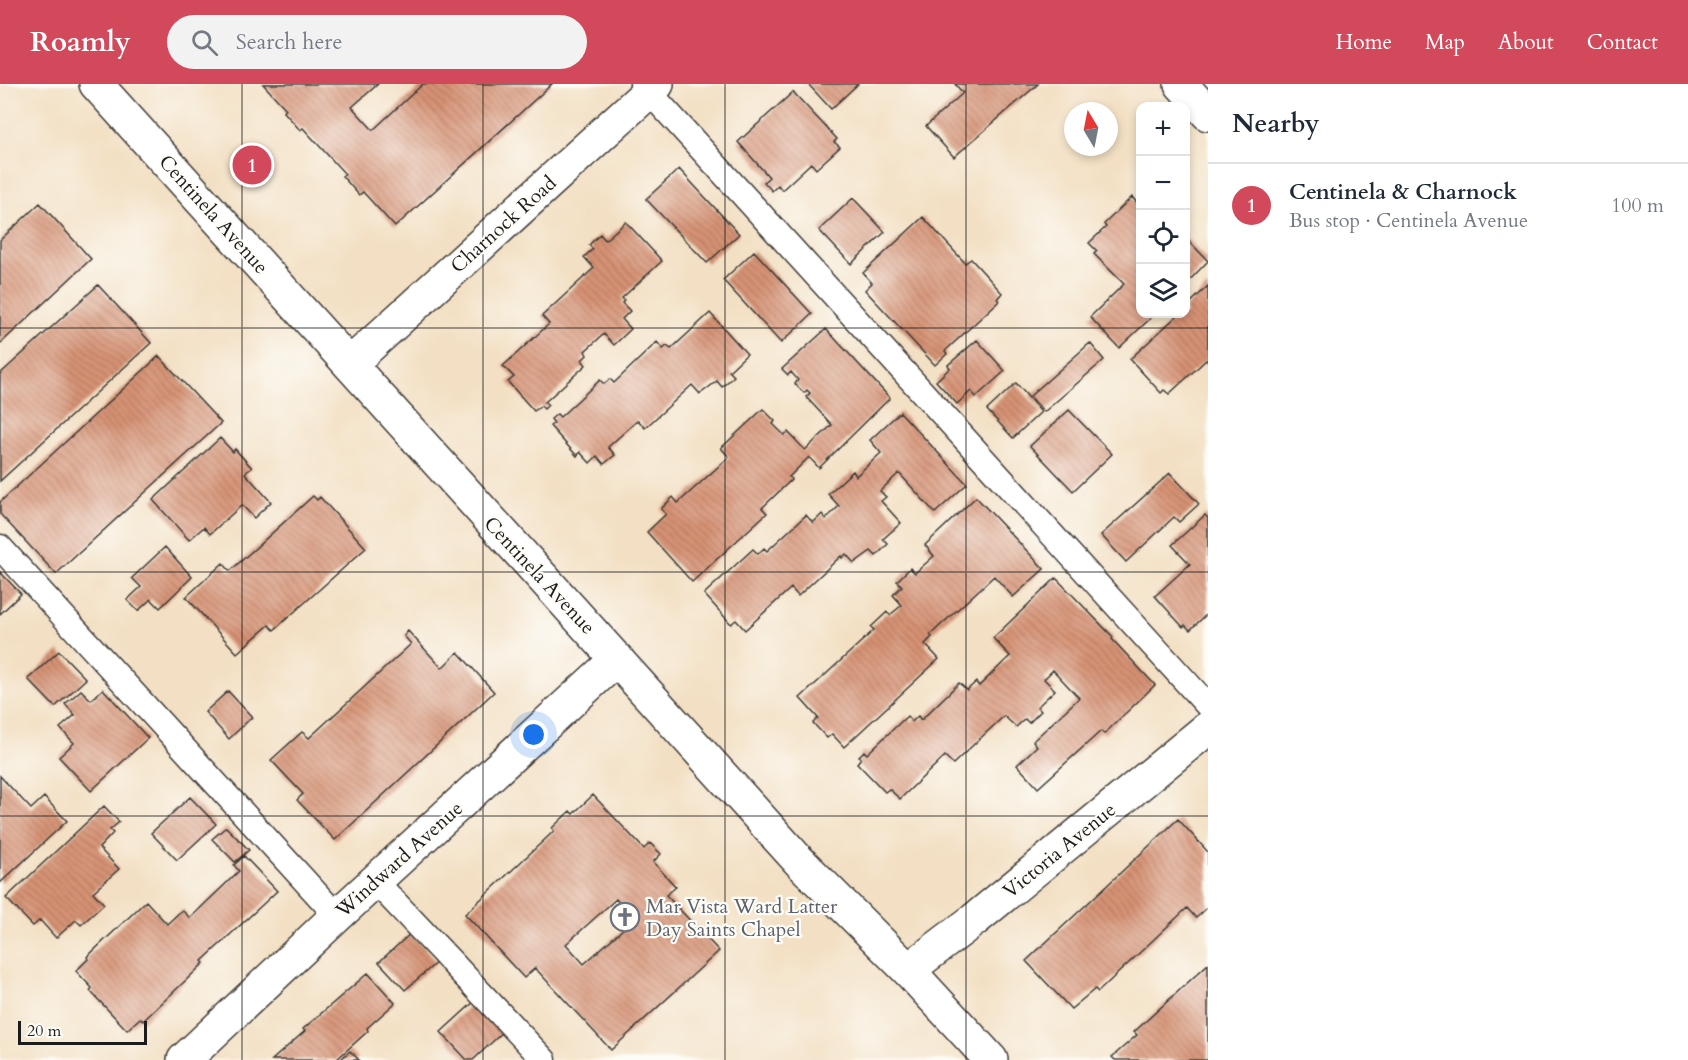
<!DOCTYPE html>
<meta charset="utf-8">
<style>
body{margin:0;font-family:Cardo,serif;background:#f2f2f3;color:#1f2937}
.controls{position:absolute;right:18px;top:18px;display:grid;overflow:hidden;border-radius:12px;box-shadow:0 3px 9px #0003}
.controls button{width:54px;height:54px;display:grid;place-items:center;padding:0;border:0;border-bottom:2px solid #e0e1e3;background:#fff;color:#1f2937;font:30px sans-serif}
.compass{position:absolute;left:1064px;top:18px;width:54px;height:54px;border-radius:50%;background:#fff;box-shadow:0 3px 9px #0003;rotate:350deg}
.scale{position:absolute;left:18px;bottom:15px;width:129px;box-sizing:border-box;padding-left:6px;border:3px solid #1c1c1c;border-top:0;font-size:16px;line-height:21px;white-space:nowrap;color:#1c1c1c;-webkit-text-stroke:4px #fdfcf7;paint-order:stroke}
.you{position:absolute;left:534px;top:651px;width:21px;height:21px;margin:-15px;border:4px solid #fff;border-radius:50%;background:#1a73e8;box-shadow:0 0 0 9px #1a73e833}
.badge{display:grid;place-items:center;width:39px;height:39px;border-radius:50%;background:#d1495b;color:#fff;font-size:20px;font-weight:700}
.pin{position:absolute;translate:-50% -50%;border:3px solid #fff;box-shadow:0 2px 6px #0006}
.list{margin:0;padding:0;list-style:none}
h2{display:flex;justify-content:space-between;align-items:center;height:78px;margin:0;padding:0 24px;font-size:26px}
h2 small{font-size:20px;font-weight:400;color:#747a83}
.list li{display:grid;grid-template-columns:39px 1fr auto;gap:18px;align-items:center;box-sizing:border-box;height:84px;padding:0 24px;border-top:2px solid #e0e1e3}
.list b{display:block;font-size:22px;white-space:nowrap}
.list p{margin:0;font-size:20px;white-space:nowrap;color:#747a83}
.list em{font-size:20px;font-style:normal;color:#747a83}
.icon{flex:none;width:33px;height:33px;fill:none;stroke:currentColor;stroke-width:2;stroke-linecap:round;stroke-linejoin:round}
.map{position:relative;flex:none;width:1208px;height:976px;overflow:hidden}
header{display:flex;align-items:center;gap:36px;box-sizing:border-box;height:84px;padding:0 30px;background:#d1495b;color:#fff}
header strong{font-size:28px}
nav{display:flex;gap:33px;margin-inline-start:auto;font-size:21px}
.search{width:420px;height:54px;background:#f2f2f3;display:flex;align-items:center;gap:15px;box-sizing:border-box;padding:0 21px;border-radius:33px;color:#747a83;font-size:22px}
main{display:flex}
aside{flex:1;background:#fff}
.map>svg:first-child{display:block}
.building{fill:url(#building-back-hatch);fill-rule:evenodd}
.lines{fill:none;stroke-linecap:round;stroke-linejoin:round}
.lane-casing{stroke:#3c3935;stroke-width:27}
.street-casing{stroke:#3c3935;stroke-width:36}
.secondary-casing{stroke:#3c3935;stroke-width:36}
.lane{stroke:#fff;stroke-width:24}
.street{stroke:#fff;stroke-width:33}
.secondary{stroke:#fff;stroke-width:33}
.grid{fill:none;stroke:#1c1c1c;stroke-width:1.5;stroke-opacity:0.55}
.labels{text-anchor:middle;stroke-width:4.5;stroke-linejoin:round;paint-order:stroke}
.street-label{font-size:20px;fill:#1c1c1c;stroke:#fdfcf7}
.worship-label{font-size:20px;fill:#5b616d;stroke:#fdfcf7;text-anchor:start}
</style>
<header>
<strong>Roamly</strong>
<div class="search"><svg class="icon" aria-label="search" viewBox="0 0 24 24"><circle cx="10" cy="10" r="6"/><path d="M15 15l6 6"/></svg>Search here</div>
<nav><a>Home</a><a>Map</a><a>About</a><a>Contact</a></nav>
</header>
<main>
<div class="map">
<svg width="1208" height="976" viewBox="0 0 1208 976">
<defs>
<pattern id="building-back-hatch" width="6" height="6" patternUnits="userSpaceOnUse" patternTransform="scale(1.5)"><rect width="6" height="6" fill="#d79375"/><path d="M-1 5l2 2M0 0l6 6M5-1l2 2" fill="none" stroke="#ae775f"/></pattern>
</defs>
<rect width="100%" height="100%" fill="#fdfcf7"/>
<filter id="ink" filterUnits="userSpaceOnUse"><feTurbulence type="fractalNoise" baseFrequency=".0167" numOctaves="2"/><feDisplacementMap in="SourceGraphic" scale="12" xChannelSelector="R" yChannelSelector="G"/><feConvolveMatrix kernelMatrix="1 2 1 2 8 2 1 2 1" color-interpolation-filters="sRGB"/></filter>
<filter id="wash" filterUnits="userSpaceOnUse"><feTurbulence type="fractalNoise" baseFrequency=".008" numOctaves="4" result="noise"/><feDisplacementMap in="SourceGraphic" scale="24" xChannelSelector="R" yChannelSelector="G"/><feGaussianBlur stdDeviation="1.35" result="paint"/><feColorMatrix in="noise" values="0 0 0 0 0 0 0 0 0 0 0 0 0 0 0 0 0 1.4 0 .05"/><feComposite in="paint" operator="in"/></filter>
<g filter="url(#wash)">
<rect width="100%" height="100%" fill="#f3e0c4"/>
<g id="blocks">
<path class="building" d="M263 0H378L352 23 373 46 423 0H552L395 143 363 108 359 111 342 92 345 90 303 44 300 46 284 28 286 25Z
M808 0H858L831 25Z
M955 0H1038L954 73 926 42 963 9Z
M793 8 837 55 834 58 840 63 816 85 811 79 782 106 778 101 772 107 764 98 769 93 738 58Z
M679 85 739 150 707 179 646 115Z
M1132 113 1140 122V230H1155L1119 264 1090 233 1124 200 1094 170 1097 167 1089 159 1106 143 1104 140Z
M853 114 885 148 851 180 819 146Z
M40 119 91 175 0 260V156Z
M923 133 965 179 971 175 1002 209 997 215 999 217 945 267 947 270 935 281 865 206 872 199 863 189Z
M626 138 662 177 622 214 624 216 622 219 630 227 622 235 631 245 614 261 604 250 585 267 587 271 582 276 586 281 545 318 548 321 544 325 541 322 534 327 508 298 514 293 503 282 549 240 542 232 594 184 584 173 593 165 589 161 600 150 605 156Z
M1186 154 1208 177 1186 200Z
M754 167 812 230 781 259 723 196Z
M98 201 151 259 0 397V290Z
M1208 202V278L1206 276 1169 310 1164 306 1161 309 1130 275 1179 230H1186V223Z
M710 229 747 270 729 287 734 292 722 303 717 297 700 310 692 301 645 344 638 336 608 363 615 371 604 380 597 372 590 379 580 368 577 372 550 342 554 339 551 335 557 330 560 333 600 296 604 300 610 295 614 299 657 258 663 265 667 262 671 265Z
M826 245 890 314 819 384 809 373 789 393 792 395 762 424 767 429 692 498 647 448 666 430 661 425 673 413 678 419 729 373 721 364 763 325 775 337 773 340 784 351 788 348 805 366 832 341 806 313 810 309 807 306 804 309 795 300 798 296 791 288 788 291 782 285Z
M977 256 1005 287 976 313 971 307 957 320 936 297 950 284 948 281Z
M1090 259 1104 276 1044 328 1030 312Z
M159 272 221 339 56 490 0 430V418Z
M1016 299 1041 328 1013 354 987 326Z
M1069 326 1112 370 1073 407 1030 362Z
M900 328 967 400 935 429 899 389 880 407 886 413 881 417 901 439 883 455 888 460 876 472 871 467 854 479 846 470 842 474 841 472 798 512 791 504 745 546 736 536 731 540 704 510 753 465 758 470 764 464 767 467 806 431 813 439 822 430 826 435 839 422 828 410 853 387 856 392 881 369 870 356Z
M220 354 233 368 235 365 252 384 245 389 271 418 254 434 242 421 210 450 204 443 189 456 153 416Z
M1170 389 1199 420 1179 438 1174 433 1126 478 1101 451Z
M313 412 317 416 320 413 366 464 274 546 269 541 237 569 186 513 223 479 230 487Z
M976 413 1044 485 1013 513 994 492 930 551 932 553 925 560 939 575 844 663 832 650 827 654 813 639 818 634 800 614 874 546 871 543 887 528 890 531 902 521 893 511 902 502 897 497 910 484 915 489 934 472 925 461Z
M1205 431 1208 434V529L1190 546 1185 541 1183 543 1155 512 1190 480 1172 461Z
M165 463 192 493 160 524 151 515 138 527 127 516 141 503 132 494Z
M0 488 21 510 0 530Z
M1056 494 1113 553 1112 555 1155 601 1104 650 1101 647 1038 704 1017 681 1037 662 1033 657 1079 614 1053 586 1044 595 1055 606 1037 623 1041 627 1029 639 1025 635 1016 643 1004 632 953 680 945 672 900 715 889 705 885 708 857 679 861 674 859 672 864 667 867 670 907 632 912 638 918 632 921 636 959 599 967 606 976 598 979 602 1010 572 993 554Z
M408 547 442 584 458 568 494 608 335 756 297 716 303 710 271 676 302 648 309 654 411 560 404 552Z
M59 567 86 595 55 623 28 595Z
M103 605 148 654 91 707 59 673 74 659 60 644 75 631 65 620 81 606 91 616Z
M228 607 252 633 229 655 205 628Z
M0 692 31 725 44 713 67 737 0 799Z
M593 711 644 765 650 759 661 770 653 778 676 803 666 811 719 867 611 966 535 884 524 894 465 830 554 747 552 744 570 727 573 730ZM616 815 634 835 584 880 566 860Z
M190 713 216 740 177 776 151 749Z
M104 722 119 738 110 746 113 749 99 764 119 785 93 808 104 820 81 841 76 836 56 854 40 836 33 842 6 814Z
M1178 735 1208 768V823L1196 834 1187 824 1098 908 1095 905 1071 925 1026 877Z
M226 743 249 766 235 778 212 755Z
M244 772 277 807 202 877 204 879 143 937 140 934 127 946 90 907 92 904 76 887 88 875 87 873 146 817 167 840 182 826 190 834 239 787 234 781Z
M411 849 437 878 405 906 379 878Z
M1208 880V976H1115L1112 973 1137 951 1134 948Z
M368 889 395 919 367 944 368 947 336 976H272L305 947 303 945Z
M476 916 504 947 473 976H467L441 948Z
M350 967 359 976H340Z"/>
</g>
</g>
<g filter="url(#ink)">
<use href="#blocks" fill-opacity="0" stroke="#3c3935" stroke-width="1.5"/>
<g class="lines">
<g class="lane-casing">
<path id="lane" d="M642 0 1208 622
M0 463 337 832
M375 797 544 976"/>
</g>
<g class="street-casing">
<path id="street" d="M1181 0 1208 30
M350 280 657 0
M908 886 974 836 1208 644
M184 976 337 832 617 575"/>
</g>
<g class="secondary-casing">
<path id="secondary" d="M96 0 799 777 908 886 991 976"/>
</g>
<use href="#lane" class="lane"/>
<use href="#street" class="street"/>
<use href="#secondary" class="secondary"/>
</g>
</g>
<path class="grid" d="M242 0V976M483 0V976M725 0V976M966 0V976M0 244H1208M0 488H1208M0 732H1208"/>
<defs>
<g id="church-ring" transform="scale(1.5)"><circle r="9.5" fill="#fdfcf7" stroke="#6b7280" stroke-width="1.5"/><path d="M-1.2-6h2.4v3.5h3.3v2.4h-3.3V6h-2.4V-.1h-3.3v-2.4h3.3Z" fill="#6b7280"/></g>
</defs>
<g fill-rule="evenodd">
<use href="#church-ring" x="625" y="833"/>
</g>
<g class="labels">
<g class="street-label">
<text transform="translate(214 130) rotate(48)" y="7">Centinela Avenue</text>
<text transform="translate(503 140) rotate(-42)" y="7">Charnock Road</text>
<text transform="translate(540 491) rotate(47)" y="7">Centinela Avenue</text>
<text transform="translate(1059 766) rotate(-39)" y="7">Victoria Avenue</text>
<text transform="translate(399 775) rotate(-42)" y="7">Windward Avenue</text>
</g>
<g class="worship-label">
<text x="646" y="829">Mar Vista Ward Latter<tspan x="646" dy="23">Day Saints Chapel</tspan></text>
</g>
</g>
</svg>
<div class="controls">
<button>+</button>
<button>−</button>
<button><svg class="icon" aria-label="locate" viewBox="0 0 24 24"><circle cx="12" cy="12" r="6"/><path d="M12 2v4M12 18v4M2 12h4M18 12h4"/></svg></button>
<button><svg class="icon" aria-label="layers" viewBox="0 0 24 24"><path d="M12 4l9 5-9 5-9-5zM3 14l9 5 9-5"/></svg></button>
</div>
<svg class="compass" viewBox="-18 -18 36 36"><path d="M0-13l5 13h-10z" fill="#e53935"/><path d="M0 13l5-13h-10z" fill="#747a83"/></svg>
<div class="scale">20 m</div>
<div class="you"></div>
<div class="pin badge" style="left:252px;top:81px">1</div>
</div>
<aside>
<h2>Nearby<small></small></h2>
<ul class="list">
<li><span class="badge">1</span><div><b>Centinela &amp; Charnock</b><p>Bus stop · Centinela Avenue</p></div><em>100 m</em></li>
</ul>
</aside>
</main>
